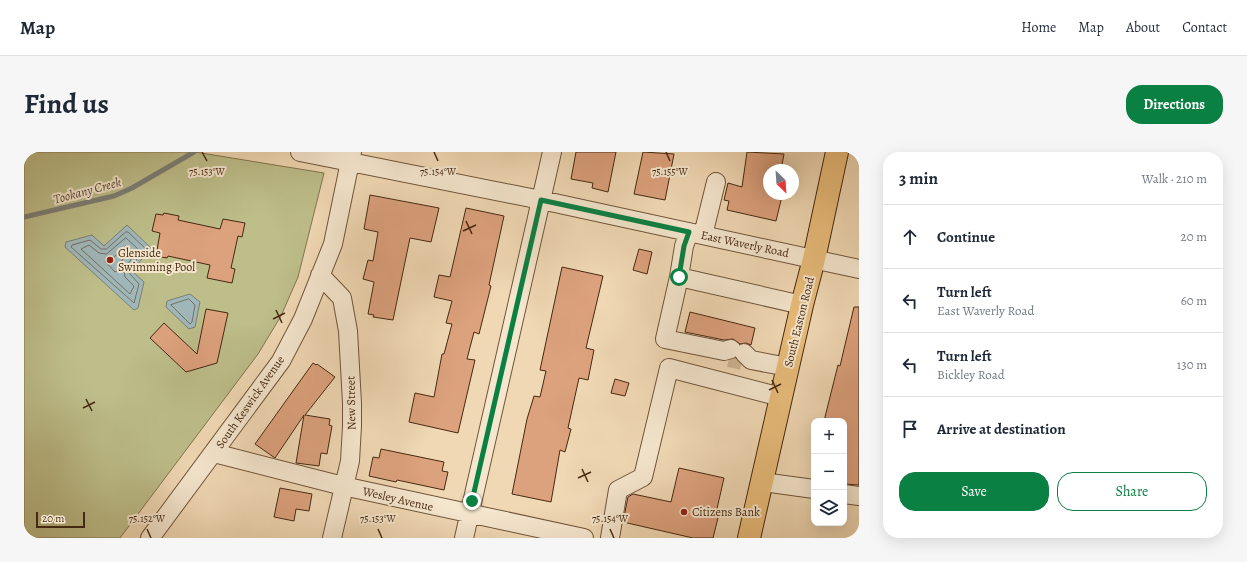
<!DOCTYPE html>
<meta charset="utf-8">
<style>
body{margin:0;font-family:Alegreya,serif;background:#f6f6f7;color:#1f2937}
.controls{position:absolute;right:12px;bottom:12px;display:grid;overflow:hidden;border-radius:8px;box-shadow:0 4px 16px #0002}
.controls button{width:36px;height:36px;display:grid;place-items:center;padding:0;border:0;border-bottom:1px solid #e0e1e3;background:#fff;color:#1f2937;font:20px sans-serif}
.compass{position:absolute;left:739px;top:12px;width:36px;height:36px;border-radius:50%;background:#fff;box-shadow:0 4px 16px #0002;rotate:155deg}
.scale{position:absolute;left:12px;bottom:10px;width:49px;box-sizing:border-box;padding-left:4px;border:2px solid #462911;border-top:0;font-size:11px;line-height:14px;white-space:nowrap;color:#462911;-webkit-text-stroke:3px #f5e6ce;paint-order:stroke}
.stop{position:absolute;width:12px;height:12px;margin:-9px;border:3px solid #0b8043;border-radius:50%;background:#fff}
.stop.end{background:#0b8043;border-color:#fff;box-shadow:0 1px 4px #0008}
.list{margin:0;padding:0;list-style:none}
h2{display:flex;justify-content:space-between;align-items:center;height:52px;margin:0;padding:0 16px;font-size:17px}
h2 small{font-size:13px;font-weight:400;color:#747a83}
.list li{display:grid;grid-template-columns:26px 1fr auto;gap:12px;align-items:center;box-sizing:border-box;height:64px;padding:0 16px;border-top:1px solid #e0e1e3}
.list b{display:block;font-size:15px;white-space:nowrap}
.list p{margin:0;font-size:13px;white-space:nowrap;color:#747a83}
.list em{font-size:13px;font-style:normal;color:#747a83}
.actions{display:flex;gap:8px;padding:12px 16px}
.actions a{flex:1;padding:9px 0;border:1px solid #0b8043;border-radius:16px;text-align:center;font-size:14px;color:#0b8043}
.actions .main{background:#0b8043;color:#fff}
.icon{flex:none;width:22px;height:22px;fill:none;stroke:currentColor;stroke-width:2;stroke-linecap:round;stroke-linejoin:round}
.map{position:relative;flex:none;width:835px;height:386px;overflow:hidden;border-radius:16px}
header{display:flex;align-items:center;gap:24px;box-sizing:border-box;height:56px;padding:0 20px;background:#fff;border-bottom:1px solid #e0e1e3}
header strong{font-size:19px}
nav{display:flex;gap:22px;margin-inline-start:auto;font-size:14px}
.intro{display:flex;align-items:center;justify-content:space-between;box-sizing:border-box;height:96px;padding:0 24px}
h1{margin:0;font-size:28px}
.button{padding:10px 18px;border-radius:16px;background:#0b8043;color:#fff;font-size:14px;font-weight:700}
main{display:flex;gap:24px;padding:0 24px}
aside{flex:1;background:#fff;border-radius:16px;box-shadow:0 4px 16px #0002}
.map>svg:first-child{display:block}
.green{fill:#bdbe8a;stroke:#82744e}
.water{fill:#a0b7b9;stroke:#7c7e76}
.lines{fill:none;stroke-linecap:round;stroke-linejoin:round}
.shore{stroke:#737065;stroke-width:1}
.stream{stroke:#7c7e76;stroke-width:5}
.building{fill:#dca17d;stroke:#462911}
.minor-tunnel{stroke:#ceb593;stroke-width:18;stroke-dasharray:18 9;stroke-linecap:butt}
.minor-casing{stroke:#70553a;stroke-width:20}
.major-casing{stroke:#462911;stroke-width:24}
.minor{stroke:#f5e6ce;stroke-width:18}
.major{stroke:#e8bc7a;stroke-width:22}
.route{stroke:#0b8043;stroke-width:5}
.ticks{fill:none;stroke:#462911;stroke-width:1.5}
.poi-dot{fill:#8f2418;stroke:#f5e6ce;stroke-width:1.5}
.labels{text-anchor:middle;stroke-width:4;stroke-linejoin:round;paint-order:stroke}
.street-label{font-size:12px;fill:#462911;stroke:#f5e6ce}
.poi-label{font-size:12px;fill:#462911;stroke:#f5e6ce;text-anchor:start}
.water-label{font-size:13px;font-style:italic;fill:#5c4c3b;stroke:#f5e6ce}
.ticks-label{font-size:10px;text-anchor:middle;fill:#462911;stroke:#f5e6ce;stroke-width:4;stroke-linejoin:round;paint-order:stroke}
</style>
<header>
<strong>Map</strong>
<nav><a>Home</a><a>Map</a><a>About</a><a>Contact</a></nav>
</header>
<div class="intro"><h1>Find us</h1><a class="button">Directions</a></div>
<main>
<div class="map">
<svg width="835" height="386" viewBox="0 0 835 386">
<rect width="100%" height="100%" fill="#f0d8b4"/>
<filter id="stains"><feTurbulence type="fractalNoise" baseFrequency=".005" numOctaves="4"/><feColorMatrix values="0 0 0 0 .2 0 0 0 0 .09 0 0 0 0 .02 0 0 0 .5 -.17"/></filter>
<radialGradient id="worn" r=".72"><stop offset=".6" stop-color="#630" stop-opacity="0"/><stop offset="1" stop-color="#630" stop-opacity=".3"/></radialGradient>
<path class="green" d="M0 0H171L300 21 274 125 257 164 234 202 96 386H0Z"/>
<path class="water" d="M103 73 127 96 108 119 120 130 114 156 110 158 41 95 42 90 68 83 80 94Z
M166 142 176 150 171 175 165 177 142 155 143 149Z"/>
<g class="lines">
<path class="shore" d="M102 80H104L121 96 105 118 106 122 115 132 110 151 47 95 48 93 66 88 77 97H82Z
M102 86 114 97 100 118 101 125 110 134 106 142 57 97 65 93 75 101 82 102Z
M102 94 106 98 96 111 93 119 91 120 81 109 89 106Z
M165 147 171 153 168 170 166 172 147 153Z"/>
<path class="stream" d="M0 65 90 44 108 36 170 0"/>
</g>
<path class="building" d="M552 0H592L584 40 568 36 569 31 547 27Z
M619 0 650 2 641 48 610 42Z
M723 0 760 2 757 18H745V42L758 44 752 69 703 58 705 49 700 48 704 31 718 35Z
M346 43 415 56 407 90 386 86 369 168 349 165 350 163 344 162 350 130 339 127 344 108 349 109 354 80 340 77Z
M442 56 480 64 465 133 467 134 455 182 450 180 443 207 451 208 434 281 385 270 391 241 410 245 418 202H420L428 172 422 171 428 149 410 145 415 123 426 125Z
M140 61 155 64 154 68 196 77 199 67 221 71 218 85 214 84 207 116 211 117 208 131 183 126 186 113 144 104 143 106 132 104 136 81 128 79 132 62 139 63Z
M615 97 628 100 623 122 609 118Z
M538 115 579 124 562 196 570 198 564 228 555 226 544 276 547 277 541 300 536 298 527 350 488 342 503 267 510 244 516 245 522 219 516 218Z
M830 155H835V333L820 332V269H800L814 213 816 214Z
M182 157 204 161 193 211 162 220 126 186 140 171 173 202Z
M666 160 731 176 727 193 722 191 716 192 709 187 700 188 661 180Z
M289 211 292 213 293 212 311 225 281 263 306 267 305 273 308 274 303 302 297 301 295 314 272 311 280 263 251 306 231 292Z
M591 227 605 231 601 244 587 241Z
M357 297 420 310 418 319 424 320 420 338 373 328 372 330 345 324 349 305 355 306Z
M655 316 700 326 692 361 695 362 689 386H669L599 370 604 345 609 342 647 350Z
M256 336 288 342 285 359 272 357 270 369 250 365Z"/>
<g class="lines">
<path class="minor-tunnel" d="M705 206 718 209"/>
<g class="minor-casing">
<path id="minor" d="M276 0 517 48 835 117
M679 83 692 30
M296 123 318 146 324 179 328 251V274L326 309 308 386
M655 125 660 94 665 80
M707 197 700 199 641 187 655 125 778 153
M720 201 727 208 764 215
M190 301 319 334 560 386
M738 330 790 337
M820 342 835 344
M126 386 257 209 279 167 309 92 328 0
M440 386 528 0
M586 386 594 338 619 325 645 216 757 245"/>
</g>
<g class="major-casing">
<path id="major" d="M725 386 778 153 790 107 813 0"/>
</g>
<use href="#minor" class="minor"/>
<use href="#major" class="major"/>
</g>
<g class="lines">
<path class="route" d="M448 349 517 48 665 80 660 94 655 125"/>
</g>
<path class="ticks" d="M178 0 183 9M410 0 414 9M642 0 646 9M442 69 448 82M439 79 452 73M252 158 258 171M249 167 261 161M748 228 754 241M745 238 757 232M62 247 68 259M59 256 71 250M558 317 564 330M554 326 567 320M123 377 127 386M354 377 358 386M586 377 590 386"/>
<g class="poi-dot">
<circle cx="86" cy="108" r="4"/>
<circle cx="660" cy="360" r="4"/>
</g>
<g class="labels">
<g class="street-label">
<text transform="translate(721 92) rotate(12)" y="4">East Waverly Road</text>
<text transform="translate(775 170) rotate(-76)" y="4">South Easton Road</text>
<text transform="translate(226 250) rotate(-55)" y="4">South Keswick Avenue</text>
<text transform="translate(327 251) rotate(-91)" y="4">New Street</text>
<text transform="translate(374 347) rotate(13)" y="4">Wesley Avenue</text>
</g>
<g class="poi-label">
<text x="94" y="105">Glenside<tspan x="94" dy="14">Swimming Pool</tspan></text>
<text x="668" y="364">Citizens Bank</text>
</g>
<g class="water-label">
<text transform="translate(63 38) rotate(-15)" y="5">Tookany Creek</text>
</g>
</g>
<g class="ticks-label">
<text x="183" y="23">75.153°W</text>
<text x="414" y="23">75.154°W</text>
<text x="646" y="23">75.155°W</text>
<text x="123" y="370">75.152°W</text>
<text x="354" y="370">75.153°W</text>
<text x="586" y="370">75.154°W</text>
</g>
<rect width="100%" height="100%" filter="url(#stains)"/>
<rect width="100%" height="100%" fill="url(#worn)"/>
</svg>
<div class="controls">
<button>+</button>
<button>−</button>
<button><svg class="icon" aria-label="layers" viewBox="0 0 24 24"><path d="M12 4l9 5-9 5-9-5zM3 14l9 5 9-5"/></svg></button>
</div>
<svg class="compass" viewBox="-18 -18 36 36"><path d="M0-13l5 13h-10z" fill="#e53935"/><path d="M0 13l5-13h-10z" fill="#747a83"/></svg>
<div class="scale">20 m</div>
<div class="stop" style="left:655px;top:125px"></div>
<div class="stop end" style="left:448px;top:349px"></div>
</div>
<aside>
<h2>3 min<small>Walk · 210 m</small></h2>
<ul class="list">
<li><svg class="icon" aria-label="ahead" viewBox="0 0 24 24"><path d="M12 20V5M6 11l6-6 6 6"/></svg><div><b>Continue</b></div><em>20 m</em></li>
<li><svg class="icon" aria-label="left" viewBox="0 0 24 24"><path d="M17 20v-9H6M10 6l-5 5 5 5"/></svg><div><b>Turn left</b><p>East Waverly Road</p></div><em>60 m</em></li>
<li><svg class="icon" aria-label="left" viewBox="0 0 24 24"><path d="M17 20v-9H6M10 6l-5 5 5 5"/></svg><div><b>Turn left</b><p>Bickley Road</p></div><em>130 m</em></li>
<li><svg class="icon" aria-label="arrive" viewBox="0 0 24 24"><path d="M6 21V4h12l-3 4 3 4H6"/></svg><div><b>Arrive at destination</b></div></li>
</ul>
<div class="actions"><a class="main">Save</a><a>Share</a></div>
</aside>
</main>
